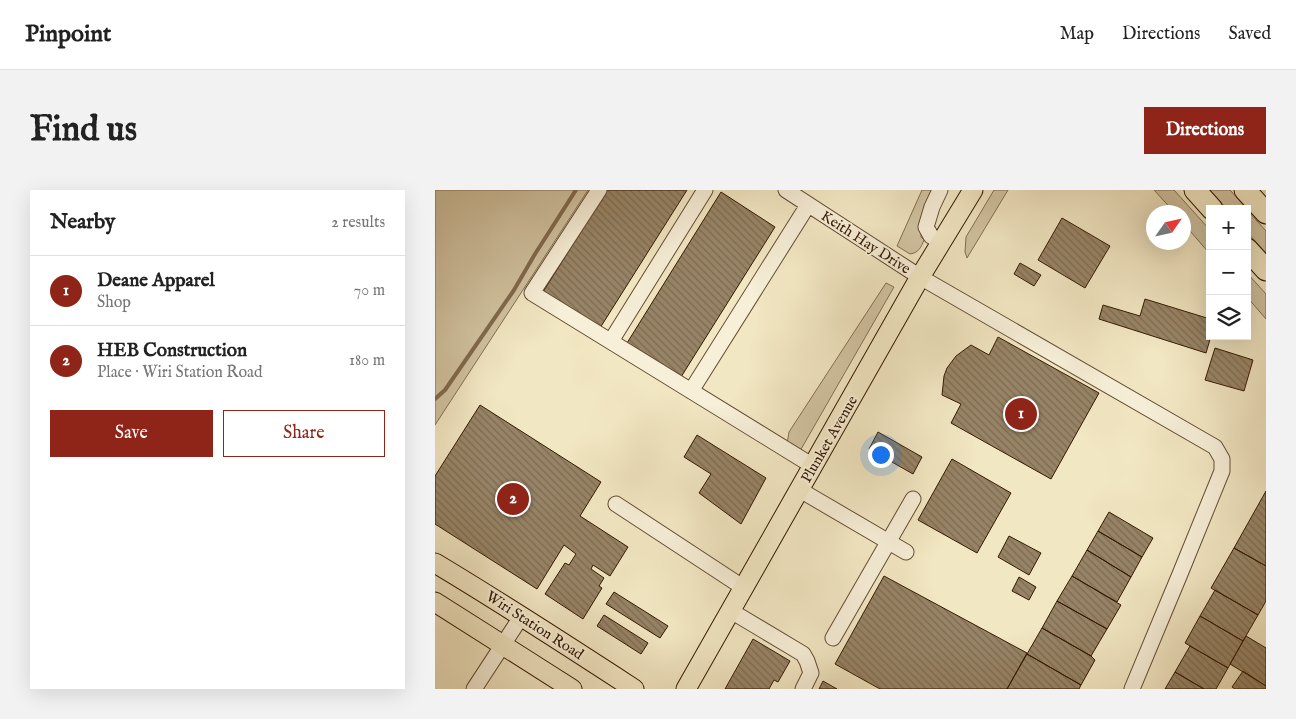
<!DOCTYPE html>
<meta charset="utf-8">
<style>
body{margin:0;font-family:"IM FELL English",serif;background:#f2f2f2;color:#222}
.controls{position:absolute;right:15px;top:15px;display:grid;overflow:hidden;border-radius:0px;box-shadow:0 5px 20px #0002}
.controls button{width:45px;height:45px;display:grid;place-items:center;padding:0;border:0;border-bottom:1px solid #e0e0e0;background:#fff;color:#222;font:25px sans-serif}
.compass{position:absolute;left:711px;top:15px;width:45px;height:45px;border-radius:50%;background:#fff;box-shadow:0 5px 20px #0002;rotate:56deg}
.you{position:absolute;left:445px;top:264px;width:18px;height:18px;margin:-12px;border:4px solid #fff;border-radius:50%;background:#1a73e8;box-shadow:0 0 0 8px #1a73e833}
.badge{display:grid;place-items:center;width:32px;height:32px;border-radius:50%;background:#8f2418;color:#fff;font-size:16px;font-weight:700}
.pin{position:absolute;translate:-50% -50%;border:2px solid #fff;box-shadow:0 1px 5px #0006}
.list{margin:0;padding:0;list-style:none}
h2{display:flex;justify-content:space-between;align-items:center;height:65px;margin:0;padding:0 20px;font-size:21px}
h2 small{font-size:16px;font-weight:400;color:#767676}
.list li{display:grid;grid-template-columns:32px 1fr auto;gap:15px;align-items:center;box-sizing:border-box;height:70px;padding:0 20px;border-top:1px solid #e0e0e0}
.list b{display:block;font-size:19px;white-space:nowrap}
.list p{margin:0;font-size:16px;white-space:nowrap;color:#767676}
.list em{font-size:16px;font-style:normal;color:#767676}
.actions{display:flex;gap:10px;padding:15px 20px}
.actions a{flex:1;padding:11px 0;border:1px solid #8f2418;border-radius:0px;text-align:center;font-size:18px;color:#8f2418}
.actions .main{background:#8f2418;color:#fff}
.icon{flex:none;width:28px;height:28px;fill:none;stroke:currentColor;stroke-width:2;stroke-linecap:round;stroke-linejoin:round}
.map{position:relative;flex:none;width:831px;height:499px;overflow:hidden;border-radius:0px}
header{display:flex;align-items:center;gap:30px;box-sizing:border-box;height:70px;padding:0 25px;background:#fff;border-bottom:1px solid #e0e0e0}
header strong{font-size:24px}
nav{display:flex;gap:28px;margin-inline-start:auto;font-size:18px}
.intro{display:flex;align-items:center;justify-content:space-between;box-sizing:border-box;height:120px;padding:0 30px}
h1{margin:0;font-size:35px}
.button{padding:12px 22px;border-radius:0px;background:#8f2418;color:#fff;font-size:18px;font-weight:700}
main{display:flex;gap:30px;padding:0 30px}
aside{flex:1;background:#fff;border-radius:0px;box-shadow:0 5px 20px #0002}
.map>svg:first-child{display:block}
.grass{fill:#d2c4a2;stroke:#846e52}
.lines{fill:none;stroke-linecap:round;stroke-linejoin:round}
.stream{stroke:#806a4e;stroke-width:4}
.building{fill:url(#building-back-hatch);stroke:#351801}
.minor-casing{stroke:#644c32;stroke-width:17}
.major-casing{stroke:#351801;stroke-width:21}
.highway-casing{stroke:#351801;stroke-width:23}
.minor{stroke:#f7efd8;stroke-width:15}
.major{stroke:#f2e7c3;stroke-width:19}
.highway{stroke:#f2e7c3;stroke-width:21}
.labels{text-anchor:middle;stroke-width:4;stroke-linejoin:round;paint-order:stroke}
.street-label{font-size:15px;fill:#351801;stroke:#f7efd8}
</style>
<header>
<strong>Pinpoint</strong>
<nav><a>Map</a><a>Directions</a><a>Saved</a></nav>
</header>
<div class="intro"><h1>Find us</h1><a class="button">Directions</a></div>
<main>
<aside>
<h2>Nearby<small>2 results</small></h2>
<ul class="list">
<li><span class="badge">1</span><div><b>Deane Apparel</b><p>Shop</p></div><em>70 m</em></li>
<li><span class="badge">2</span><div><b>HEB Construction</b><p>Place · Wiri Station Road</p></div><em>180 m</em></li>
</ul>
<div class="actions"><a class="main">Save</a><a>Share</a></div>
</aside>
<div class="map">
<svg width="831" height="499" viewBox="0 0 831 499">
<defs>
<pattern id="building-back-hatch" width="6" height="6" patternUnits="userSpaceOnUse" patternTransform="scale(1.25)"><rect width="6" height="6" fill="#978466"/><path d="M-1 5l2 2M0 0l6 6M5-1l2 2" fill="none" stroke="#7c6b52"/></pattern>
</defs>
<rect width="100%" height="100%" fill="#f2e7c3"/>
<filter id="stains"><feTurbulence type="fractalNoise" baseFrequency=".004" numOctaves="4"/><feColorMatrix values="0 0 0 0 .2 0 0 0 0 .09 0 0 0 0 .02 0 0 0 .5 -.17"/></filter>
<radialGradient id="worn" r=".72"><stop offset=".6" stop-color="#630" stop-opacity="0"/><stop offset="1" stop-color="#630" stop-opacity=".3"/></radialGradient>
<path class="grass" d="M0 0H153L0 235Z
M487 0H501L486 36V47L489 50C486 58 483 63 475 64L462 56Z
M559 0H573L532 68 530 62 531 47Z
M719 0H739L775 40V64L749 34 748 22H739Z
M775 0H795L812 19H792Z
M812 20 831 41V63L812 42Z
M812 83 831 104V129L812 107Z
M451 93 459 97 365 261 352 254 354 242Z"/>
<g class="lines">
<path class="stream" d="M0 209 10 200 79 100 100 64 141 0"/>
</g>
<path class="building" d="M172 0H252L165 138 108 102Z
M286 2 340 37 246 187 192 153Z
M627 28 675 56 650 98 603 70Z
M585 73 606 85 599 96 579 84Z
M710 109 775 129V146H776L771 163 664 129 668 115 705 126Z
M563 147 664 203 616 289 516 233 526 214 507 205 509 186 512 178 521 166 536 155 554 165Z
M780 158 818 170 809 201 770 190Z
M45 215 166 292 145 326 193 357 175 386 158 375 156 379 169 388 164 396 167 398 148 429 110 404 130 373 134 375 141 364 129 355 102 399 0 334V286Z
M443 242 487 267 478 284 434 259Z
M262 245 331 288 306 334 264 303 276 284 249 267Z
M517 269 576 303 542 363 483 330Z
M831 301V376L799 358Z
M674 322 718 348 707 367 663 341Z
M663 341 707 367 696 387 652 360Z
M574 346 606 363 594 385 563 367Z
M799 358 831 376V411L823 425 776 398Z
M652 360 696 387 682 412 637 386Z
M449 386 592 463 572 499H445L400 474Z
M637 386 686 415 672 439 622 411Z
M584 387 601 397 594 410 577 401Z
M780 400 823 425 808 451 765 426Z
M179 402 233 436 225 448 171 414Z
M622 411 672 439 656 466 607 438Z
M169 425 213 453 206 464 162 436Z
M765 426 808 451 793 478 750 453Z
M607 438 656 466 660 470 646 495 592 464Z
M811 446 831 458V496L795 474Z
M318 449 355 471 343 492 339 490 334 499H290Z
M755 456 793 478 781 499H769L740 482Z
M592 464 646 495 644 499H572Z
M808 481 831 496V499H800L797 497Z
M740 482 769 499H730Z
M388 491 402 499H384Z"/>
<g class="lines">
<g class="minor-casing">
<path id="minor" d="M164 0 97 103 378 276
M351 0 485 87 780 257 787 269V281L745 384 697 499
M505 0 497 17 491 37 496 46 506 52
M176 151 270 0
M256 201 373 15
M365 300 471 362
M181 314 309 398
M296 421 368 464 372 471 376 483 368 499
M398 448 478 309
M39 499 86 427"/>
</g>
<g class="major-casing">
<path id="major" d="M0 373C67 413 133 456 199 499
M0 412 137 499
M251 499 485 87 538 0"/>
</g>
<g class="highway-casing">
<path id="highway" d="M760 0 777 19
M810 0 831 23
M812 59 831 80"/>
</g>
<use href="#minor" class="minor"/>
<use href="#major" class="major"/>
<use href="#highway" class="highway"/>
</g>
<g class="labels">
<g class="street-label">
<text transform="translate(431 52) rotate(33)" y="5">Keith Hay Drive</text>
<text transform="translate(394 249) rotate(-60)" y="5">Plunket Avenue</text>
<text transform="translate(100 435) rotate(33)" y="5">Wiri Station Road</text>
</g>
</g>
<rect width="100%" height="100%" filter="url(#stains)"/>
<rect width="100%" height="100%" fill="url(#worn)"/>
</svg>
<div class="controls">
<button>+</button>
<button>−</button>
<button><svg class="icon" aria-label="layers" viewBox="0 0 24 24"><path d="M12 4l9 5-9 5-9-5zM3 14l9 5 9-5"/></svg></button>
</div>
<svg class="compass" viewBox="-18 -18 36 36"><path d="M0-13l5 13h-10z" fill="#e53935"/><path d="M0 13l5-13h-10z" fill="#767676"/></svg>
<div class="you"></div>
<div class="pin badge" style="left:586px;top:224px">1</div>
<div class="pin badge" style="left:78px;top:309px">2</div>
</div>
</main>
